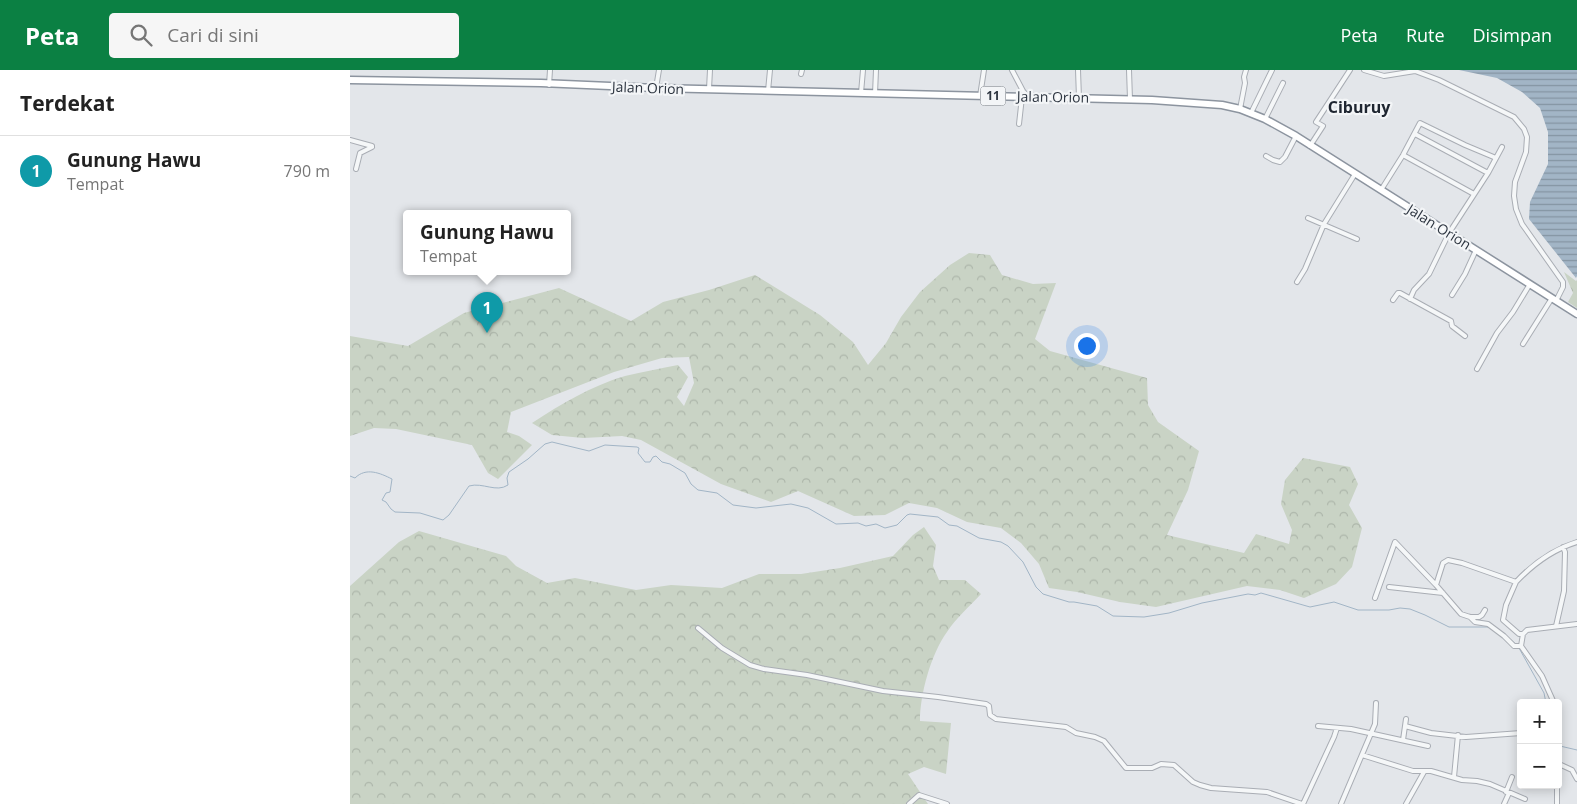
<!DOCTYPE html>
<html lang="id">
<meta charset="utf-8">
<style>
body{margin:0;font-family:"Open Sans",sans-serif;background:#f6f6f6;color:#222}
.controls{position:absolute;right:15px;bottom:15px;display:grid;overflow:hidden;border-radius:5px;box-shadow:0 2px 12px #0003}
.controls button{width:45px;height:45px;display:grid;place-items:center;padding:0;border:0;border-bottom:1px solid #e0e0e0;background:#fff;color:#222;font:25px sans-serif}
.you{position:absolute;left:736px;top:275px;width:18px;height:18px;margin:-12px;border:4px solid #fff;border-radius:50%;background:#1a73e8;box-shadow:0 0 0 8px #1a73e833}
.badge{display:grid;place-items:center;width:32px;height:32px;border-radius:50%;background:#0b8043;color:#fff;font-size:16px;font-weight:700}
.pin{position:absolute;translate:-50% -41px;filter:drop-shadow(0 1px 2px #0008)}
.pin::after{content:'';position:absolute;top:26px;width:18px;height:15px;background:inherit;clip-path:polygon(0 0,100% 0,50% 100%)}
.popup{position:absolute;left:53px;top:140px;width:168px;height:65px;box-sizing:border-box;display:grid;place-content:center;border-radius:5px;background:#fff;filter:drop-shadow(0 1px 4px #0005);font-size:16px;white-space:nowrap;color:#767676}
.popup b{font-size:19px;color:#222}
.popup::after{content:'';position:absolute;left:50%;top:100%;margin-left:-10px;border:10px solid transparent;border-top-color:#fff}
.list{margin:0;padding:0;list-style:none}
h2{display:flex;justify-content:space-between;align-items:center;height:65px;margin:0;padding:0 20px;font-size:21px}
h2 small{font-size:16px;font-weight:400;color:#767676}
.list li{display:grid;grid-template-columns:32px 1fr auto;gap:15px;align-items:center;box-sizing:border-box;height:70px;padding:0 20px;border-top:1px solid #e0e0e0}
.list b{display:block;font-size:19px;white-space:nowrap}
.list p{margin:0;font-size:16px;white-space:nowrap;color:#767676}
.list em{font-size:16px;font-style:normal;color:#767676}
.icon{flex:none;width:28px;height:28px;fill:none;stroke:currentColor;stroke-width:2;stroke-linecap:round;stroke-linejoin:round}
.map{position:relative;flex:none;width:1227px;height:734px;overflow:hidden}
header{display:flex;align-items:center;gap:30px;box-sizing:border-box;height:70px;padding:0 25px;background:#0b8043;color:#fff}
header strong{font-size:24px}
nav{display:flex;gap:28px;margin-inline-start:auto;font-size:18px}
.search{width:350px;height:45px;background:#f6f6f6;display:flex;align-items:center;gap:12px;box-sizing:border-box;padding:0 18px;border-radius:5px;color:#767676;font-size:19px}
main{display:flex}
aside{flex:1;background:#fff}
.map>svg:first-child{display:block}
.forest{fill:url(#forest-crowns)}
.water{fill:url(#water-rules)}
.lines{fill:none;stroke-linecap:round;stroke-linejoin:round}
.stream{stroke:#a2b5c6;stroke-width:1}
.minor-casing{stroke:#a9adb4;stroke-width:6}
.trunk-casing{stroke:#8c949f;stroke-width:9}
.minor{stroke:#f5f7f8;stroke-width:4}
.trunk{stroke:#fff;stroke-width:6}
.labels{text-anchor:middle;stroke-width:4.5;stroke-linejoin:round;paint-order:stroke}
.shield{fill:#f3f5f7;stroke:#686f77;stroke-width:1}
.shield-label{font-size:12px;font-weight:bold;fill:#2d3540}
.street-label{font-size:14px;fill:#2d3540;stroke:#f3f5f7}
.quarter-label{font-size:16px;font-weight:bold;fill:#1f2631;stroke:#f3f5f7}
</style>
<header>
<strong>Peta</strong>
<div class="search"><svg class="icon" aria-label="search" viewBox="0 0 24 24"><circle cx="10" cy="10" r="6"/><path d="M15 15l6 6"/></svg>Cari di sini</div>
<nav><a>Peta</a><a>Rute</a><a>Disimpan</a></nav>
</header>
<main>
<aside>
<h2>Terdekat<small></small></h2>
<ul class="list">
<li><span class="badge" style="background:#0f9aa8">1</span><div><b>Gunung Hawu</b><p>Tempat</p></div><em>790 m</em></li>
</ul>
</aside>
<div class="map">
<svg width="1227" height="734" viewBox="0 0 1227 734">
<defs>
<pattern id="forest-crowns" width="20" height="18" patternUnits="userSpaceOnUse" patternTransform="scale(1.25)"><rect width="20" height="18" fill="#c9d3c5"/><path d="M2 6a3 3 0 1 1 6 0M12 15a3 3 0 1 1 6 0" fill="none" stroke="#adb6aa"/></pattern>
<pattern id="water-rules" width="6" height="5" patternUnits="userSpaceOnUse" patternTransform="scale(1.25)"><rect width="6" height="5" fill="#a2b5c6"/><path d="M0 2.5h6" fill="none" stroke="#8494a2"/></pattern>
</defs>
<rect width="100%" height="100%" fill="#e3e6ea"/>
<path class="forest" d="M619 183 640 185 652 205 683 214 706 213 685 269 700 281 797 308 798 335 808 352 849 381 838 420 817 465 894 483 906 464 939 474 942 460 931 434 935 410 953 388 1000 397 1008 414 999 435 1012 458 1002 497 986 514 954 528 930 520 897 516 806 537 770 532 727 522 699 518 689 494 671 473 651 458 617 452 587 438 559 433 535 445 504 446 448 421 421 432 371 414 291 370 272 366 233 368 202 365 182 353C211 334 241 316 275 306 293 302 311 298 328 295L338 307 327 327 334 336 344 313 339 287 312 288 264 302 161 342 157 362 169 366 182 375 148 409 138 403 122 375 46 359 24 358 0 366V266L58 276 114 243 209 218 281 251 313 232 359 220 405 205 470 245 503 272 518 295 536 273 551 247 570 222 600 195Z
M1214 202 1226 211 1227 210V238L1218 232 1223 223Z
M574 457 586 475 583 496 589 510H615L631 524C620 536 606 548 597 562 581 584 570 624 570 651L601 653 596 704 574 697 558 704 578 734H0V516L49 472 69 461 156 486 166 496 197 513 225 508 286 520 321 515 372 518 409 504H451L490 498 543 486 563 465Z"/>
<path class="water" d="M1109 0H1227V206L1226 208 1179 149 1180 132 1198 94V62L1190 38 1172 22 1147 8Z"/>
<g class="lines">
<path class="stream" d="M0 406 5 408C16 397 30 403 42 409L40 422 36 423 32 430 36 432 41 439 45 442 70 443 93 450 99 445 119 416C133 412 146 423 158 415L157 408 159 402 178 389 195 374 202 372 239 381 255 375 287 377 289 378 288 383 295 392H300L303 387 306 386 312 392 320 394 335 403 341 414 348 420 367 423 383 435 406 438 441 434 458 438 486 454 508 453 516 456 526 454 535 458 547 455 557 445 560 444 588 447 599 455 607 456 629 468 651 472 658 476 673 492 686 517 693 524 719 532H724L747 536 763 546 794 547 819 543 852 533 898 524 905 525 911 523 960 537 984 532 1008 540H1039L1050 538 1060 539 1075 545 1099 557H1138
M1147 558 1167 575
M1169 578 1194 623 1196 633
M1208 674 1210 676 1227 680"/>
<g class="minor-casing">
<path id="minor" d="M662 0 673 21 678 27
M728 0 729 28
M779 0 780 29
M1014 0 1034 6 1065 1 1089 10 1164 47 1174 59 1177 67 1176 82 1165 112 1164 126 1166 139 1172 154 1213 212V217L1206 231
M451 4 452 0
M199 15 200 0
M306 18 309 0
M359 19 360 0
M418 21 420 0
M511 23 513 0
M525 24 526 0
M630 26 634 0
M890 39 895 13 894 7 896 0
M901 43 922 0
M915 49 933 13
M669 54 672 27
M1065 64 1138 103
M0 70 22 76
M960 76 973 56 966 52 1000 0
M1053 85 1124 124
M916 86 923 90 930 92 935 87 946 66
M6 99 10 83 22 77
M1031 120 1053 85 1070 53 1115 75 1146 88
M958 148 1007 169
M947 212 955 199 974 154 1005 104
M1102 225 1115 204 1126 180
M1060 229 1064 220 1079 204 1099 163 1138 103 1152 77
M1043 230 1048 223H1050L1101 251 1102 256 1115 266
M1173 274 1202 228
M1127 299 1147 263 1163 242 1180 214
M1166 512 1156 535 1153 550 1169 564H1173
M1086 515 1093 493 1098 490 1112 493 1166 512C1183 494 1204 479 1227 472
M1039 517 1093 523
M1025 528 1045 472 1086 515 1111 544 1120 547H1129L1132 545 1135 540
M1120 547 1125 552 1138 554 1154 566 1164 576H1171
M1206 556 1214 521 1215 482 1213 477
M348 558 372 578 400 595 414 599 457 605 533 621 588 627 636 634 639 636 640 645 646 649 716 657 726 663 745 667 754 671 776 698H802L811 694 824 695 843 712 850 715 861 718 917 722 952 734
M1204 633 1192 606 1171 576 1173 564 1177 560 1227 554
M968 656 1001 659 1078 676
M1055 656 1081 663 1116 667 1171 663
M1053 670 1056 649
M1012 685 1063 701H1081L1112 710 1127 711 1140 714 1175 729
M1209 694 1222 700 1227 709
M1104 707 1108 665
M1208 710 1209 694
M1156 722 1162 707
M559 734 569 725 597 734
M953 734 984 667 987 658
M991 734 1025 654 1026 633
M1056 734 1074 702
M1154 734 1159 723
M1207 734V715"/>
</g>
<g class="trunk-casing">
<path id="trunk" d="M0 10 191 13 306 18 802 30 872 35 890 39 915 49 946 66 1227 244"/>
</g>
<use href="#minor" class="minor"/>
<use href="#trunk" class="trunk"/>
</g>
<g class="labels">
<rect class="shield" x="630.5" y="16.5" width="25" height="19" rx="4"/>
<g class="shield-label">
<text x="643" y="30">11</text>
</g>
<g class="street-label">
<text transform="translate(298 18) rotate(2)" y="5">Jalan Orion</text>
<text transform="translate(703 27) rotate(1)" y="5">Jalan Orion</text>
<text transform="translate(1089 157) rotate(32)" y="5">Jalan Orion</text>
</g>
<g class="quarter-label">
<text x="1009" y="43">Ciburuy</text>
</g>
</g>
</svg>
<div class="controls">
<button>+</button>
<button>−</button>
</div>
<div class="you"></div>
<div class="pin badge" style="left:137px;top:263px;background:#0f9aa8">1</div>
<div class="popup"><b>Gunung Hawu</b>Tempat</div>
</div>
</main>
